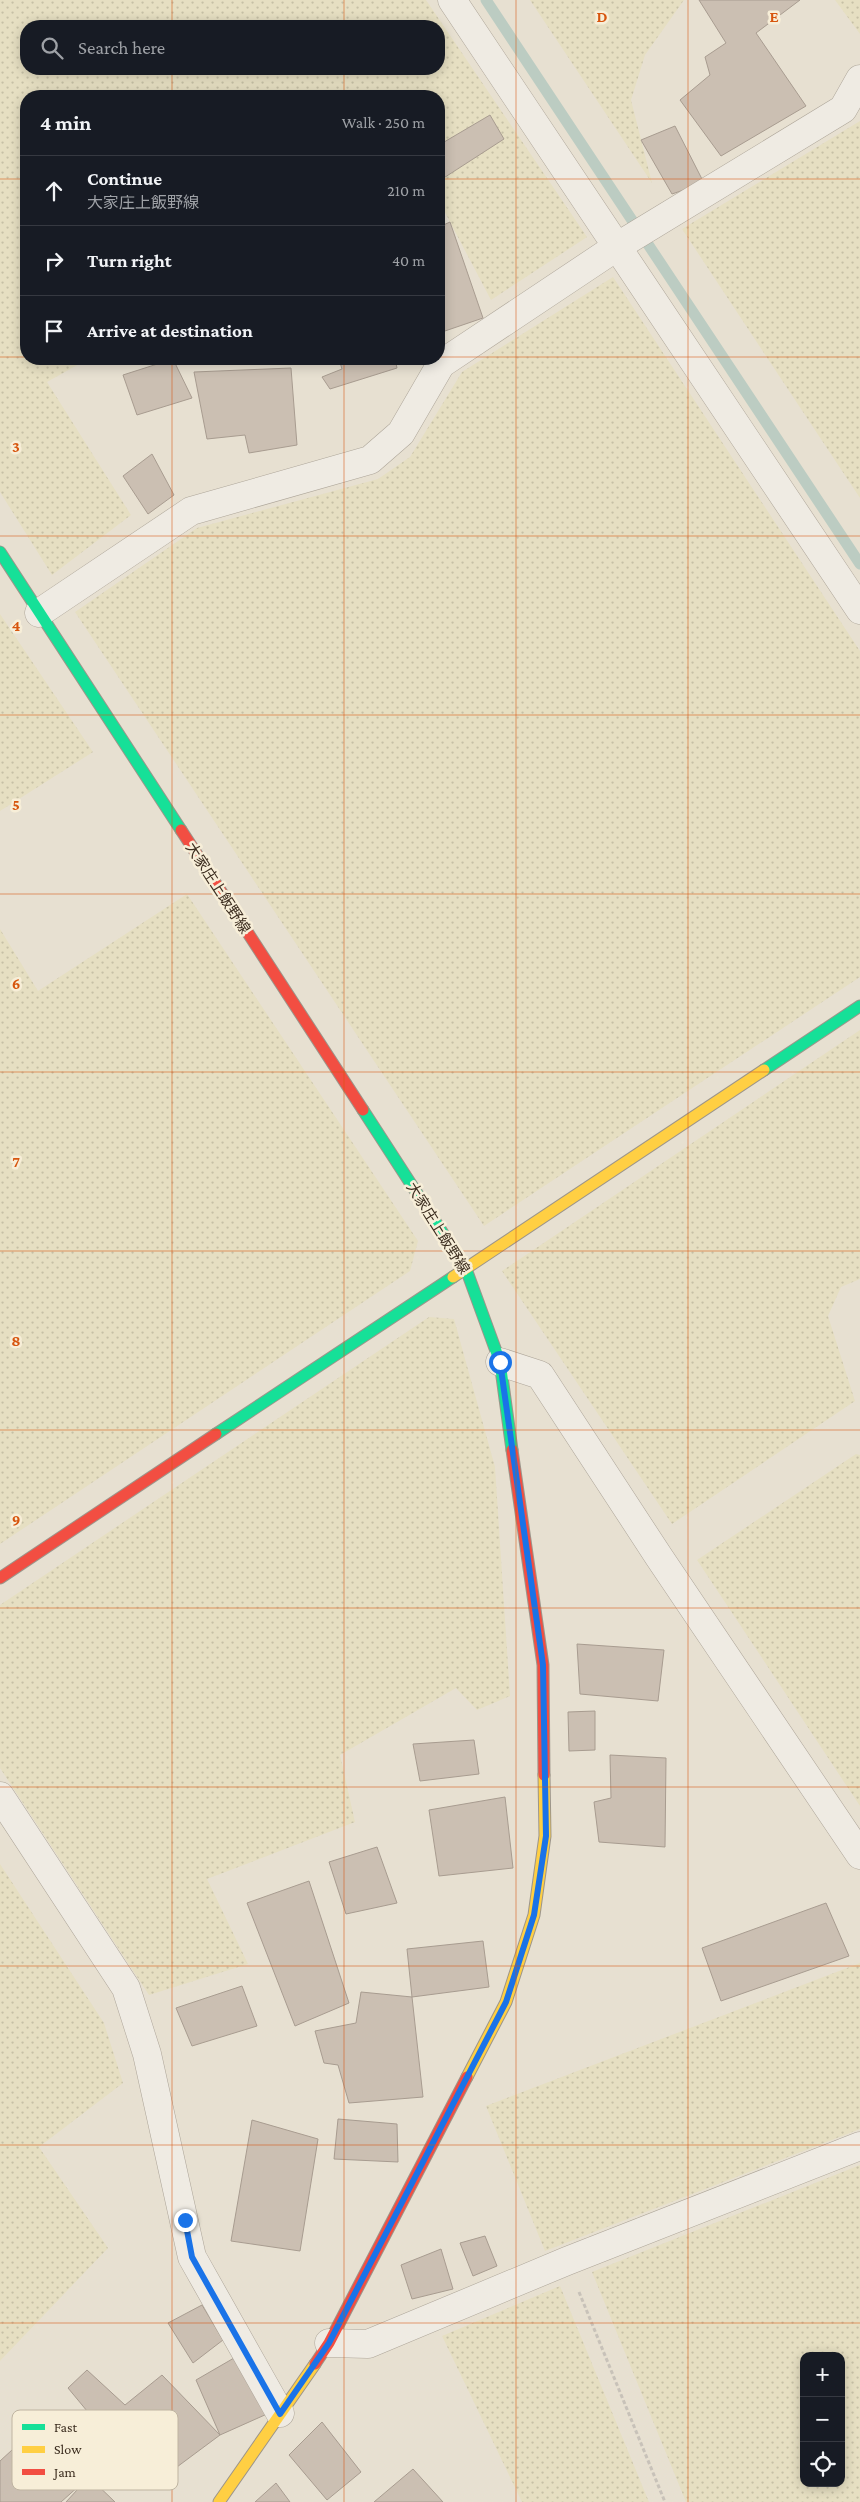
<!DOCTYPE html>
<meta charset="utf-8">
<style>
body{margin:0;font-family:"Crimson Pro","Noto Sans JP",serif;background:#20242c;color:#f1f3f6}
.controls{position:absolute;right:15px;bottom:15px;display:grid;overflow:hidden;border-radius:10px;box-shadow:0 2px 12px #0003}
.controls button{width:45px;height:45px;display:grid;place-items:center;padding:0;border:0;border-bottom:1px solid #363941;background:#171b24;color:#f1f3f6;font:25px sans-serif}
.stop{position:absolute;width:15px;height:15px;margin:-11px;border:4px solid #1a73e8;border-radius:50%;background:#fff}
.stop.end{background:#1a73e8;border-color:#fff;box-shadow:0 1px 5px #0008}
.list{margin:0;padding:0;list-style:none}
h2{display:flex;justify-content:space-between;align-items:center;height:65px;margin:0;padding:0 20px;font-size:21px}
h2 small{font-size:16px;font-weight:400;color:#9ea1a6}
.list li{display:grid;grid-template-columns:32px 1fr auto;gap:15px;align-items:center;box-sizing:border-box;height:70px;padding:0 20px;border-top:1px solid #363941}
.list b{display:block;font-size:19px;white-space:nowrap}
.list p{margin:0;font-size:16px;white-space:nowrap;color:#9ea1a6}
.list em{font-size:16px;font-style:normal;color:#9ea1a6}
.icon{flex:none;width:28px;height:28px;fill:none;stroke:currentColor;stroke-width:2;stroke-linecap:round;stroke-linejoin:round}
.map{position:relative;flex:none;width:860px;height:2502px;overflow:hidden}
.search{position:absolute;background:#171b24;box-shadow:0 2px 12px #0003;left:20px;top:20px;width:425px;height:55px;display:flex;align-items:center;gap:12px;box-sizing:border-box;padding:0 18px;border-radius:20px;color:#9ea1a6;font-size:19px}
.panel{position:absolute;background:#171b24;box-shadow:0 2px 12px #0003;left:20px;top:90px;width:425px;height:275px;border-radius:20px}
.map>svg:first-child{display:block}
.farmland{fill:url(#farmland-dots);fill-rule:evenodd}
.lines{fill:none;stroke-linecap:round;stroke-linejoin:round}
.stream{stroke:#bcccc2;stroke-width:11}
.building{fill:#cbbfb2;stroke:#a89c90}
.street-casing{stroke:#ada599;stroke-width:29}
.fast-casing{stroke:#9c958a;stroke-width:13}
.slow-casing{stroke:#9c958a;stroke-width:13}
.jam-casing{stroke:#9c958a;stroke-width:13}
.path{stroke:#c8c2b9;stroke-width:3;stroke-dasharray:4 2.5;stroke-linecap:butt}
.street{stroke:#efebe3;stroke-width:28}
.fast{stroke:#16e098;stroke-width:11}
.slow{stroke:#ffcf43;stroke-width:11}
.jam{stroke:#f24e42;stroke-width:11}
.route{stroke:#1a73e8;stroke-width:6}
.grid{fill:none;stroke:#d7550e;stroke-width:1;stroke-opacity:0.55}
.labels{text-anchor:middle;stroke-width:5;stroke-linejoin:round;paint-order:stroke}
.street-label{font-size:15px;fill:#3d2e20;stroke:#f7eed8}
.key{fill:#f7eed8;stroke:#bfb4a1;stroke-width:1}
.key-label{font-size:14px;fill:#3d2e20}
.grid-label{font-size:16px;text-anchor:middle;font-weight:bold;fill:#d7550e;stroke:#f7eed8;stroke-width:5;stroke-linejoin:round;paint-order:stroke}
</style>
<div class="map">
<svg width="860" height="2502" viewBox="0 0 860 2502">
<defs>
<pattern id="farmland-dots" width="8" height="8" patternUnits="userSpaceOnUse" patternTransform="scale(1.25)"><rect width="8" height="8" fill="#e6dfc2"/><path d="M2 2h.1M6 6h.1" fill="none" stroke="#c6c0a6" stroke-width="1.8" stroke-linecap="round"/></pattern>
</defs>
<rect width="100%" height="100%" fill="#e7e0d1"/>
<path class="farmland" d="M0 0H426L587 237 491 300 439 201V96H26V359H88L47 382 131 515 52 575 0 492ZM26 26H439V69H26Z
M530 0H684L645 55 631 100 652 183Z
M835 0H860V34Z
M860 121V498L682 229Z
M613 277 860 651V977L484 1226 75 612 197 528 378 479 410 457 462 372Z
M0 614 93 752 0 811Z
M187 894 418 1241 410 1271 0 1544V929L38 991Z
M860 1030V1279L841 1287 828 1316 855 1401 672 1524 502 1271Z
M429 1317 454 1319 495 1467 510 1696 477 1710 456 1688 340 1755 355 1822 207 1879 248 1964 149 1995 0 1768V1605Z
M856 1454 860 1455V1806L697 1560Z
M0 1864 104 2023 123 2083 39 2147 108 2248 0 2361Z
M860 1963V2129L545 2251 486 2106Z
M860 2165V2502H686L592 2272ZM804 2356H841V2483H804Z
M560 2286 649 2502H522L442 2336Z"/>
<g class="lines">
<path class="stream" d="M486 0 860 564"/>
</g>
<path class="building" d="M699 0H800L756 33 806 106 721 156 680 100 710 75 705 57 726 43Z
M490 115 504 139 439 181V145Z
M675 126 704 183 672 194 641 140Z
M450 222 483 318 439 333V227Z
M173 359 192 398 137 415 123 375Z
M339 359H395L397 368 330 389 322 377 342 369Z
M291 368 297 445 249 453 245 435 207 439 194 372Z
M152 454 174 495 148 514 123 476Z
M577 1644 664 1650 658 1701 580 1694Z
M595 1711V1750L569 1751 568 1712Z
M474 1740 479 1774 420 1781 413 1744Z
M610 1755 666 1758 665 1847 599 1842 594 1802 611 1798Z
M505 1797 513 1868 439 1876 429 1810Z
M377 1847 397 1903 346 1914 329 1862Z
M309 1881 349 2003 295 2026 247 1903Z
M826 1903 849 1956 721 2001 702 1948Z
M483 1941 489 1987 412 1997 407 1949Z
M242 1986 257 2026 192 2046 176 2008Z
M361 1992 412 1997 423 2097 349 2103 338 2065 324 2063 315 2031 356 2023Z
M338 2119 397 2124 398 2162 334 2159Z
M252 2120 318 2139 300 2251 231 2241Z
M485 2236 497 2266 473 2276 460 2243Z
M441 2249 453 2289 412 2299 401 2265Z
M202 2305 223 2340 193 2363 168 2323Z
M234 2358 267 2414 220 2435 196 2380Z
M87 2370 125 2405 162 2375 220 2435 150 2487 68 2388Z
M322 2422 361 2472 327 2500 289 2455Z
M36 2428 89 2477 61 2502H0V2461Z
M413 2469 443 2502H374Z
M89 2477 115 2502H66Z
M276 2483 290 2502H255Z"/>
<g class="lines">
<g class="street-casing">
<path id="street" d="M452 0 860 610
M39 613 191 511 370 460 401 433 441 364 618 246 843 109 860 79
M500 1362 540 1375 659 1557 860 1855
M0 1796 126 1988 147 2054 192 2257 280 2413
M329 2343 368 2344 567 2261 860 2146"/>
</g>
<g class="fast-casing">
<path id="fast" d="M0 552 181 830
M764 1070 860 1006
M363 1110 466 1269 500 1362 512 1450
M216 1434 453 1277"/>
</g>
<g class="slow-casing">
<path id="slow" d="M453 1277 764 1070
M467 2077 506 2002 534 1915 545 1836 544 1775
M219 2502 315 2364"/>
</g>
<g class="jam-casing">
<path id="jam" d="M181 830 363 1110
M512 1450 543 1665 544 1775
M0 1578 216 1434
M315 2364 329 2343 467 2077"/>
</g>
<path class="path" d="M579 2292 665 2502"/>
<use href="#street" class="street"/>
<use href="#fast" class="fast"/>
<use href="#slow" class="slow"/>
<use href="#jam" class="jam"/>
</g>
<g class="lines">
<path class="route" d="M185 2220 192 2257 280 2414 329 2343 506 2002 534 1915 546 1836 543 1665 500 1362"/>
</g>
<path class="grid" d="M172 0V26M344 0V26M516 0V2502M688 0V2502M172 69V96M344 69V96M0 179H26M439 179H860M0 357H26M439 357H860M172 359V2502M344 359V2502M0 536H860M0 715H860M0 894H860M0 1072H860M0 1251H860M0 1430H860M0 1608H860M0 1787H860M0 1966H860M0 2145H860M0 2323H860"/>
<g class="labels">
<g class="street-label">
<text transform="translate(218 888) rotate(57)" y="5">大家庄上飯野線</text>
<text transform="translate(438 1228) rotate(58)" y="5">大家庄上飯野線</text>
</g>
</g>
<rect x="12" y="2410" width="166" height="80" rx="8" class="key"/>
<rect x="22" y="2424" width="23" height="6" fill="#16e098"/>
<rect x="22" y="2446" width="23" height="7" fill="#ffcf43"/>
<rect x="22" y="2469" width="23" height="6" fill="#f24e42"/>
<g class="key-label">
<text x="54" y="2432">Fast</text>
<text x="54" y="2454">Slow</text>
<text x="54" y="2477">Jam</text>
</g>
<g class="grid-label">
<text x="602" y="22">D</text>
<text x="774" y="22">E</text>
<text x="16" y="452">3</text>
<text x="16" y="631">4</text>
<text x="16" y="810">5</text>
<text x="16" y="989">6</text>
<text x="16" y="1167">7</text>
<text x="16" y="1346">8</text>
<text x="16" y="1525">9</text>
</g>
</svg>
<div class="controls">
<button>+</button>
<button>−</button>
<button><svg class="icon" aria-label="locate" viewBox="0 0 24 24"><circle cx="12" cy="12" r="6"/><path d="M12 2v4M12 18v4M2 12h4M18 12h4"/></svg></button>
</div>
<div class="stop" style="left:500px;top:1362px"></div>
<div class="stop end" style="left:185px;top:2220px"></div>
<div class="search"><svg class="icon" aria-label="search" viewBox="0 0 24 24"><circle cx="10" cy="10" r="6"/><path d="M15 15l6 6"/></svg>Search here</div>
<section class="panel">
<h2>4 min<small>Walk · 250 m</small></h2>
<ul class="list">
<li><svg class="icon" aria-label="ahead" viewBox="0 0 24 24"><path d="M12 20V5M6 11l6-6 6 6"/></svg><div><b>Continue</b><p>大家庄上飯野線</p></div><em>210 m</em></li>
<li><svg class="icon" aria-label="right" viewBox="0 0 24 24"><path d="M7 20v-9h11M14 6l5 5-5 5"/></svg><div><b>Turn right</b></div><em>40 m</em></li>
<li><svg class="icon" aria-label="arrive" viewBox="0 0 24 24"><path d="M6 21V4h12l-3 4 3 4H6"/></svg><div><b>Arrive at destination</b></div></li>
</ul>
</section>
</div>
